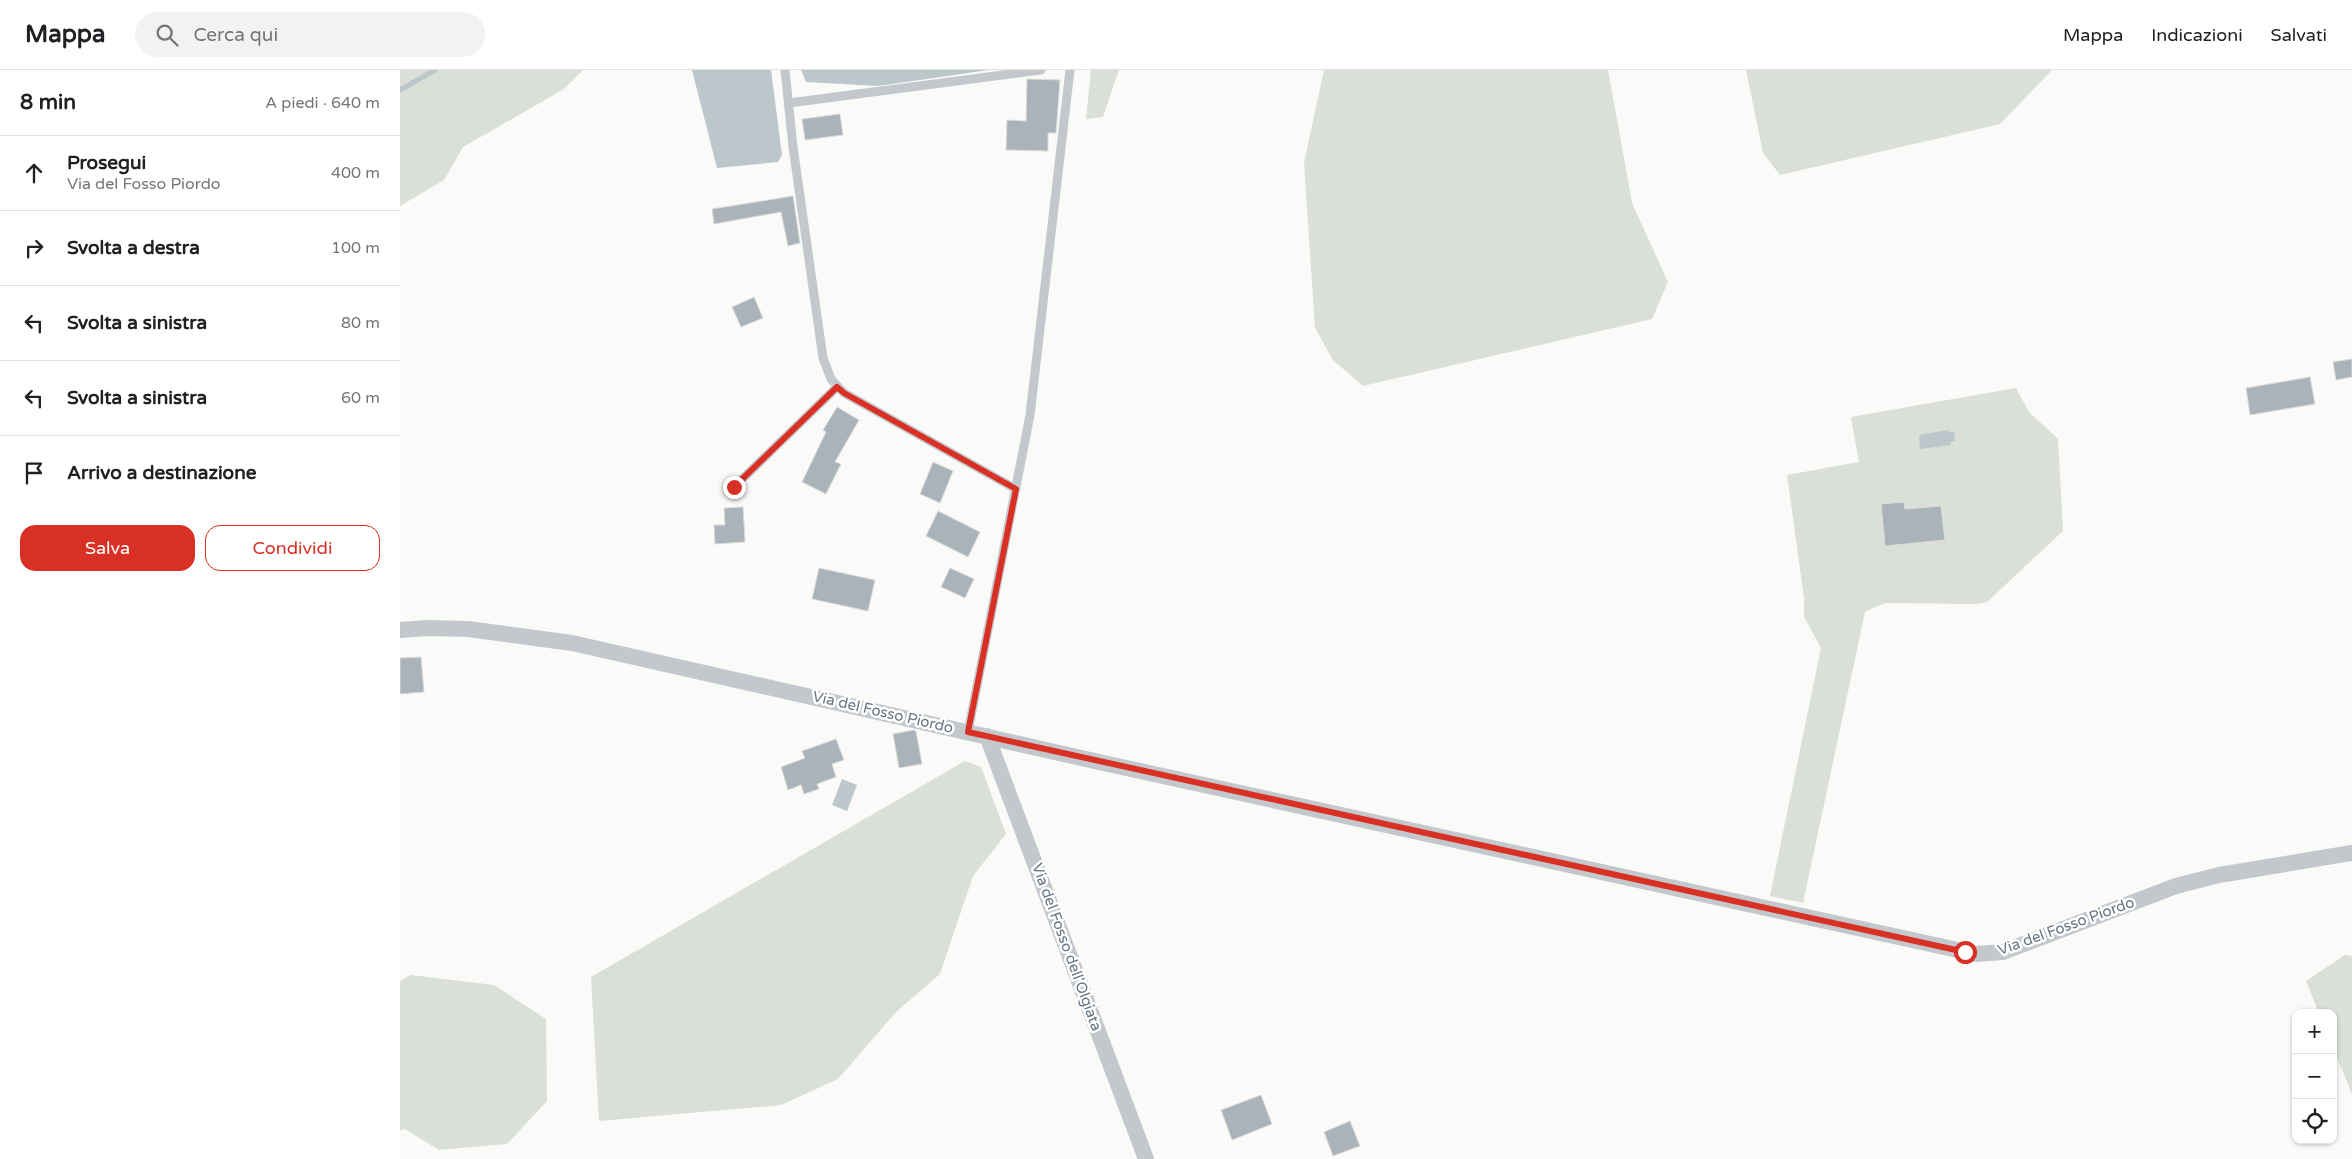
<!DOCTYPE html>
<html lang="it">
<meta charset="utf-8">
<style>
body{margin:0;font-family:"Varela Round",sans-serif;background:#f2f2f2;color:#202124}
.controls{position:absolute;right:15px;bottom:15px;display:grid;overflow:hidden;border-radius:10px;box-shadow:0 1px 4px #0004}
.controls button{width:45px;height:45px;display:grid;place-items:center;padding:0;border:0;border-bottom:1px solid #e0e0e0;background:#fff;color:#202124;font:25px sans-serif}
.stop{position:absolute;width:15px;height:15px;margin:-11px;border:4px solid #d93025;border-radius:50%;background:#fff}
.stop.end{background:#d93025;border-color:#fff;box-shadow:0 1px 5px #0008}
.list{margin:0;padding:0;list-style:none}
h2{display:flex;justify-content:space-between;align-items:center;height:65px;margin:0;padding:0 20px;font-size:21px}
h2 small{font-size:16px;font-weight:400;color:#757577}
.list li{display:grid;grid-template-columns:32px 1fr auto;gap:15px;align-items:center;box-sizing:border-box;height:75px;padding:0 20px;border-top:1px solid #e0e0e0}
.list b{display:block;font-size:19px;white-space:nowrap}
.list p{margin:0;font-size:16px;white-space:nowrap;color:#757577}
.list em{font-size:16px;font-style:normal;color:#757577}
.actions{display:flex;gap:10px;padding:15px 20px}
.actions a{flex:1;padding:11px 0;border:1px solid #d93025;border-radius:15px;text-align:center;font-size:18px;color:#d93025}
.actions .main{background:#d93025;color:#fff}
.icon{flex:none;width:28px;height:28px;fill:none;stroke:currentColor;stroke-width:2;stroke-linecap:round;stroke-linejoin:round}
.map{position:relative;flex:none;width:1952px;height:1089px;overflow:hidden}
header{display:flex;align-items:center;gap:30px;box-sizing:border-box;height:70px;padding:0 25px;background:#fff;border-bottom:1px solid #e0e0e0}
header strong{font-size:24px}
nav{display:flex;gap:28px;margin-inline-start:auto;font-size:18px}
.search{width:350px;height:45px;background:#f2f2f2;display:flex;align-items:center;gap:12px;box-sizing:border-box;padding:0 18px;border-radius:28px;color:#757577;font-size:19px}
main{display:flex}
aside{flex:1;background:#fff}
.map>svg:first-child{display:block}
.green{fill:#dadfd7}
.water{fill:#bbc7cb}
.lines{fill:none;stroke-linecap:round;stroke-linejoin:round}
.stream{stroke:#bbc7cb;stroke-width:5}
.building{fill:#aab3b9;stroke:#dcdcda}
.service{stroke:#c3c8cc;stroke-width:9}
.minor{stroke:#c3c8cc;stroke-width:16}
.route{stroke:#d93025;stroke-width:6}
.labels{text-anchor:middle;stroke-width:5;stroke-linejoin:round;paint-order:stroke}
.street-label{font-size:15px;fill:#657683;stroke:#fff}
</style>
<header>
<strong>Mappa</strong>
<div class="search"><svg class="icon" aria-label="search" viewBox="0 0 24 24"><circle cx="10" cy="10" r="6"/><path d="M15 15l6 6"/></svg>Cerca qui</div>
<nav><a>Mappa</a><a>Indicazioni</a><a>Salvati</a></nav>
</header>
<main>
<aside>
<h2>8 min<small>A piedi · 640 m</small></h2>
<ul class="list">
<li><svg class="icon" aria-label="ahead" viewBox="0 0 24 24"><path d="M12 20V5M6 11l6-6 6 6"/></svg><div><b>Prosegui</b><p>Via del Fosso Piordo</p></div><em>400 m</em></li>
<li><svg class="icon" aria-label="right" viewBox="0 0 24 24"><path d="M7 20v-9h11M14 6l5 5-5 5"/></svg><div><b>Svolta a destra</b></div><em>100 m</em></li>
<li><svg class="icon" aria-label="left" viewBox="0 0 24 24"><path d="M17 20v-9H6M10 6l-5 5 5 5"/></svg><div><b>Svolta a sinistra</b></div><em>80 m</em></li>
<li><svg class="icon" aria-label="left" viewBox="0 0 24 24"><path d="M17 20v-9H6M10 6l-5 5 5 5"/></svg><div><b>Svolta a sinistra</b></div><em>60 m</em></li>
<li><svg class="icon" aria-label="arrive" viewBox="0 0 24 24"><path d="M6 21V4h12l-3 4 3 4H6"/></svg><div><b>Arrivo a destinazione</b></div></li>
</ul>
<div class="actions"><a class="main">Salva</a><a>Condividi</a></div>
</aside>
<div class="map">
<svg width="1952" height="1089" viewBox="0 0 1952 1089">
<rect width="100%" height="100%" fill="#fafaf8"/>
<path class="green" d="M0 0H183L164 19 63 77 44 110 0 136Z
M691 0H719L703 47 686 49Z
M924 0H1208L1232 133 1268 212 1252 249 963 316 933 290 915 258 904 93Z
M1346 0H1652L1600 54 1380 105 1363 83Z
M1616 318 1629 342 1658 369 1663 461 1587 532 1578 534 1485 533 1465 542 1403 833 1370 826 1421 578 1404 547V528L1387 405 1459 392 1451 347Z
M565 691 581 697 606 764 573 806 540 904 496 942 438 1009 381 1035 199 1051 191 907Z
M1945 885 1952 886V1024L1933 978V943H1919L1906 911Z
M11 905 94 915 146 949 147 1031 107 1074 39 1080 5 1059 0 1060V911Z"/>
<path class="water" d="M292 0H371L382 85 378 92 317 98Z
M401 0H589L478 16 406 12Z
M1548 360 1549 362H1554L1555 371 1550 372 1551 375 1520 379 1519 365Z
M442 709 457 715 447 741 432 735Z"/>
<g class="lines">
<path class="stream" d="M0 20 35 0"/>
</g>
<path class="building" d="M627 9 660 10 656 63H648V81L606 80 607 50 626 51Z
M440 44 443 65 405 70 402 49Z
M393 126 400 173 388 176 381 142 314 154 312 139Z
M354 227 363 248 341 257 332 237Z
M1952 289V307L1936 310 1933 292Z
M1910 307 1915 334 1850 345 1846 318Z
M437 337 459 350 435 392 441 394 426 424 402 412 426 362 423 360Z
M533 392 553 401 540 433 520 424Z
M1504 432 1505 439 1541 436 1545 470 1485 476 1481 434Z
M343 437 345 472 315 474 314 455H325L324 438Z
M538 441 580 462 568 487 526 466Z
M419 498 475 510 468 541 412 529Z
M550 498 574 509 565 528 541 517Z
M21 587 24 622 0 624V588Z
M514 660 516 661 522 694 499 698 493 664Z
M436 669 444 690 432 694 436 707 417 714 419 719 404 724 401 715 388 720 381 697 405 688 402 681Z
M861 1025 872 1054 832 1070 821 1040Z
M950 1051 960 1076 933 1086 924 1062Z"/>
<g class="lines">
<path class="service" d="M385 0 393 77 423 288 431 309 444 323 616 419
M389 33 641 0
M334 417 437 317
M568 662 630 345 670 0"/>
<path class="minor" d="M0 560 27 558 68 559 172 573 708 694 1576 884 1603 882 1776 816 1819 805 1952 783
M587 666 746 1089"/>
</g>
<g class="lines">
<path class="route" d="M334 417 437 317 444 323 616 419 568 662 1565 882"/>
</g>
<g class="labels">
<g class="street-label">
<text transform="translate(483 642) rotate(13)" y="5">Via del Fosso Piordo</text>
<text transform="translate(1666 856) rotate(-20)" y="5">Via del Fosso Piordo</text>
<text transform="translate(667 877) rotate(70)" y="5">Via del Fosso dell'Olgiata</text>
</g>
</g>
</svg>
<div class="controls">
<button>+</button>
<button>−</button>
<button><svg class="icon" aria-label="locate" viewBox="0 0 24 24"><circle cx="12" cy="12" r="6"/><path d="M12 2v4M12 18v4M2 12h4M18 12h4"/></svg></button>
</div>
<div class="stop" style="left:1565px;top:882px"></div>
<div class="stop end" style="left:334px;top:417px"></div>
</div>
</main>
